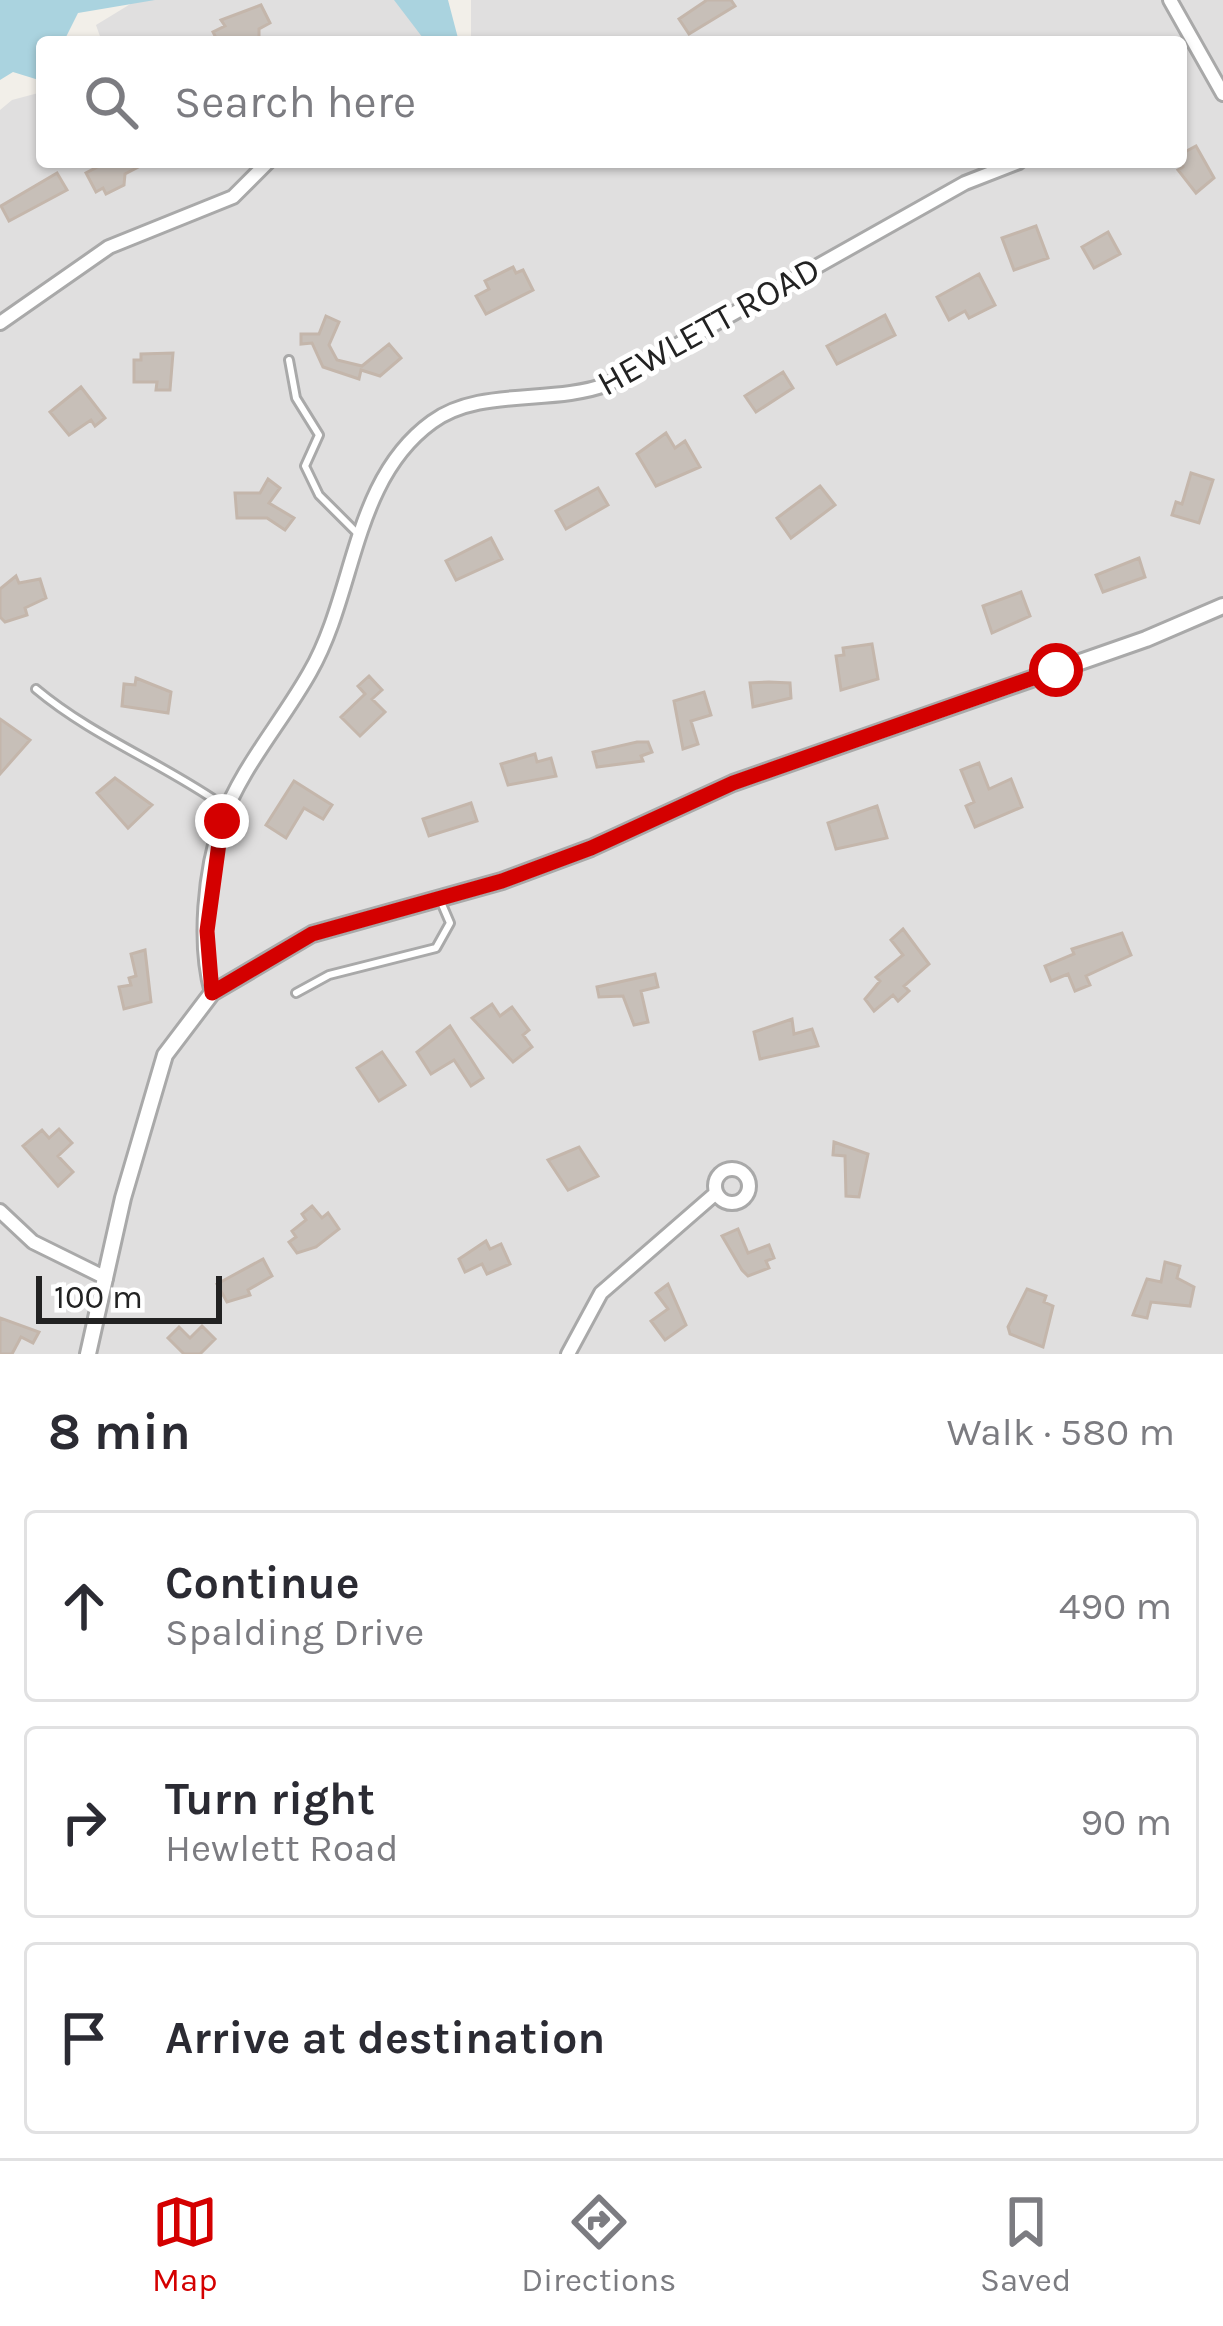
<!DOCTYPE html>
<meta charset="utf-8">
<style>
body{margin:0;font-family:Karla,sans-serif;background:#f7f7f7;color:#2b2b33}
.scale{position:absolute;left:36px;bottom:30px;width:186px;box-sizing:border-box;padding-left:12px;border:6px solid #222;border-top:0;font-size:33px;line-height:42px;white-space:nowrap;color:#222;-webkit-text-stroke:9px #fff;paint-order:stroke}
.stop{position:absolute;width:36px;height:36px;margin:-27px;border:9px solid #d40000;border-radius:50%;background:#fff}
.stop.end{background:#d40000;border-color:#fff;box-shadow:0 3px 12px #0008}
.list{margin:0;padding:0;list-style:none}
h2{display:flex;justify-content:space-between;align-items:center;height:156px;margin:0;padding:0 48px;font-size:51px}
h2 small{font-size:39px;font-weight:400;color:#7c7c81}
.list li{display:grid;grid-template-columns:78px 1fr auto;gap:36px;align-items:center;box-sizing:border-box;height:192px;margin:0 24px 24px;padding:0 24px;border:3px solid #e1e1e2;border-radius:12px}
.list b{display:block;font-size:45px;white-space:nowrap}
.list p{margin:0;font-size:39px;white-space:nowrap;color:#7c7c81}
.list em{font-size:39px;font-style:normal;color:#7c7c81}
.icon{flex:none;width:66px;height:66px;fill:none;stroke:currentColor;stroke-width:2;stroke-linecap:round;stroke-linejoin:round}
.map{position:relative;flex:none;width:1223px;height:1354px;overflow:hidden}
.search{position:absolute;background:#fff;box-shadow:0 3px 9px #0004;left:36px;right:36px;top:36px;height:132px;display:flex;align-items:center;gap:30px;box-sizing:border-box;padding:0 42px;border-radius:12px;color:#7c7c81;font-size:45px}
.sheet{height:804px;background:#fff}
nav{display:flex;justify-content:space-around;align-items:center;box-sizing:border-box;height:168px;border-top:3px solid #e1e1e2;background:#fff;font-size:33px;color:#7c7c81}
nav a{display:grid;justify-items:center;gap:6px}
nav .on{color:#d40000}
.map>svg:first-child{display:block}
.residential{fill:#e0dfdf}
.water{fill:#aad3df}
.building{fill:#c7bfb8;stroke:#c4b6ab;stroke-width:3}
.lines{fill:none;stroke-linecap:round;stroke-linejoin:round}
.service-casing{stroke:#a9a9a9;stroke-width:12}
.minor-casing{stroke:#a9a9a9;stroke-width:18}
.tertiary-casing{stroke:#a9a9a9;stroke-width:20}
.service{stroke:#fff;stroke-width:6}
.minor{stroke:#fff;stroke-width:12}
.tertiary{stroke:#fff;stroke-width:14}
.route{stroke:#d40000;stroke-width:15}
.labels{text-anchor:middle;stroke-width:10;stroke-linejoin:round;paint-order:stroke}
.street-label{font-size:36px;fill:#222;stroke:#fff}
</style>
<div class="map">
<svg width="1223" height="1354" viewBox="0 0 1223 1354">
<rect width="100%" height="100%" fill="#f2efe9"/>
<path class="residential" d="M137 0H396L429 42H102L96 25Z
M471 0H1223V1354H0V110L12 100 42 92V162H1181V42H471Z"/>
<path class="water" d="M0 0H155L78 13 66 37 69 42H42V81L13 72 0 80Z
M394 0H448L459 42H426Z"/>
<path class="building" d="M707 0H731L735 6 689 34 679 19Z
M261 5 270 23 259 29V38L218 42 213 32 225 26 221 20Z
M1196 146 1214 178 1196 193 1178 170 1183 167 1181 154Z
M107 162H148L125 174 124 185 106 194 103 188 96 192 86 173Z
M57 173 67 190 9 221 1 206Z
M1036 226 1048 258 1014 270 1002 238Z
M1108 232 1120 254 1094 268 1082 247Z
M513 267 516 273 523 270 533 290 486 314 476 296 489 289 485 281Z
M979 274 995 305 969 318 965 311 949 320 937 297Z
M885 315 895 335 837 364 827 346Z
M326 316 339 322 329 345 337 360 362 366 389 344 401 358 380 376 361 370 359 379 323 367 312 343 301 344V334H319Z
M173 353 170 390H156L157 382H134V360H141V354Z
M783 372 793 388 756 412 745 396Z
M81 387 105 418 95 426 91 420 69 435 50 412Z
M666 433 675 448 685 441 700 467 656 486 637 454Z
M1191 473 1213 480 1199 523 1172 515 1176 502 1182 504Z
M268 479 280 488 269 503 294 518 285 530 267 518H237L235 493H260Z
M820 486 835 505 791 538 777 518Z
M598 488 608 505 566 529 556 511Z
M491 538 502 559 456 580 446 561Z
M1139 558 1145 577 1103 592 1096 575Z
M16 576 19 583 40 579 46 598 25 608 27 615 5 622 0 617V589Z
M1021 592 1030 616 992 633 983 606Z
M872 644 878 679 841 690 836 656 844 655 843 648Z
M369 676 382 690 372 699 385 712 360 736 341 717 365 694 358 686Z
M136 678 171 692 168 713 122 706 124 684 135 685Z
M769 682 790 683 791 698 753 707 750 683Z
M704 692 711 715 691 721 698 744 683 749 674 701Z
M0 719 30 740 0 774Z
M637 742H648L652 752 641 756 643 761 597 767 593 752Z
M535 754 537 762 551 758 556 776 508 785 501 764Z
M979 763 989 789 1011 779 1022 807 975 827 966 806 974 802 961 770Z
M115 778 152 805 128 828 97 793Z
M294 781 332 805 323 819 304 808 286 838 266 825Z
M471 803 477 821 429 836 423 819Z
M877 806 887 838 836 849 828 823Z
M903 929 929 964 904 986 909 991 898 1001 893 995 874 1011 865 999 880 981 876 977 903 955 891 940Z
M1122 933 1131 955 1086 976 1090 985 1075 991 1068 974 1051 981 1045 966 1074 954 1072 949Z
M145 950 151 1002 124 1009 119 987 131 985 129 978 136 976 131 954Z
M655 974 658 987 641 991 648 1022 634 1025 623 996 599 997 597 987Z
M492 1004 500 1016 512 1007 529 1030 523 1035 532 1047 513 1062 472 1018Z
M792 1019 794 1034 812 1029 818 1046 760 1059 754 1032Z
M450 1026 483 1078 471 1086 454 1060 431 1074 417 1052Z
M382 1052 405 1085 379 1101 357 1068Z
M59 1129 72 1143 58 1156 73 1172 58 1186 23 1146 42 1130 49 1138Z
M834 1142 868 1154 859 1197 846 1196 845 1156 833 1155Z
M579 1147 598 1176 568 1190 548 1160Z
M312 1206 322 1218 328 1213 339 1229 316 1247 297 1253 289 1242 296 1237 292 1231 306 1220 302 1214Z
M738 1229 748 1253 769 1245 774 1258 766 1261 769 1268 748 1276 742 1270 722 1236Z
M486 1241 490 1249 501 1244 510 1264 487 1274 482 1264 465 1272 459 1259Z
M263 1259 272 1276 248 1290 250 1295 227 1302 217 1284Z
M1165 1262 1180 1266 1177 1278 1194 1287 1190 1306 1151 1302 1147 1318 1133 1315 1147 1279 1161 1282Z
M668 1284 686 1325 665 1340 651 1321 668 1309 656 1293Z
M1027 1289 1046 1296 1044 1302 1053 1306 1043 1347 1010 1334 1008 1327Z
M0 1318 39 1332 33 1343 21 1337 12 1354H0Z
M202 1326 215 1339 200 1354H184L168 1338 179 1327 190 1338Z"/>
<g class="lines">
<g class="service-casing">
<path id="service" d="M289 360 296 398 319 435 305 466 319 495 358 534
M36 689C93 737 165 764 225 807
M296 993 329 975 436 948 450 923 441 902"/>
</g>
<g class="minor-casing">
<path id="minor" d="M1170 0 1223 94
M0 323 109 247 233 197 268 162
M212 993C198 943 205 870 222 821 241 768 282 722 310 672 356 592 352 480 432 422 480 387 552 405 608 384L965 183 1019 162
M715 1186a17 17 0 1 1 34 0a17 17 0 1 1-34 0Z
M0 1211 33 1242 106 1278
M568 1354 601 1293 716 1193"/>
</g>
<g class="tertiary-casing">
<path id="tertiary" d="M88 1354 123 1198 165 1055 212 993 312 934 502 881 591 848 733 783 1146 639 1223 606"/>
</g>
<use href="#service" class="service"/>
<use href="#minor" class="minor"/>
<use href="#tertiary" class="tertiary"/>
</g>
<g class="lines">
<path class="route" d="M222 821 207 931 212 993 312 934 502 881 591 848 733 783 1056 670"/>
</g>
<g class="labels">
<g class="street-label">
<text transform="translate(708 325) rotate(-29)" y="13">HEWLETT ROAD</text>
</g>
</g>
</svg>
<div class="scale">100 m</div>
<div class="stop" style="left:1056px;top:670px"></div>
<div class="stop end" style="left:222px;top:821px"></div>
<div class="search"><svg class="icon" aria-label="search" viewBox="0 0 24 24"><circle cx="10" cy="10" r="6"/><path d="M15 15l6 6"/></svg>Search here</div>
</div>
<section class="sheet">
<h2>8 min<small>Walk · 580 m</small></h2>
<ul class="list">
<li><svg class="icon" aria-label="ahead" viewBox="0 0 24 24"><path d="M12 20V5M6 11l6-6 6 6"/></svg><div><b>Continue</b><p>Spalding Drive</p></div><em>490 m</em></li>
<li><svg class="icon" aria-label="right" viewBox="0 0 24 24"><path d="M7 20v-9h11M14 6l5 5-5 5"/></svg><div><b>Turn right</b><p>Hewlett Road</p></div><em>90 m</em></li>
<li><svg class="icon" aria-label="arrive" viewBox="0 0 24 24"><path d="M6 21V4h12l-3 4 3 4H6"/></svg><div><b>Arrive at destination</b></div></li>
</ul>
</section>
<nav>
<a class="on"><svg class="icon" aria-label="map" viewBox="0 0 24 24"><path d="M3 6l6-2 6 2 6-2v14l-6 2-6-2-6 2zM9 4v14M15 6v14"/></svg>Map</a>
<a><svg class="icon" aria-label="directions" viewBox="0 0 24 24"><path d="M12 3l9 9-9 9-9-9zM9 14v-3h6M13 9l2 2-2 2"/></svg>Directions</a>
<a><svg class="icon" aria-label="saved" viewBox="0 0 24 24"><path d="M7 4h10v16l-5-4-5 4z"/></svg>Saved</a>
</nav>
